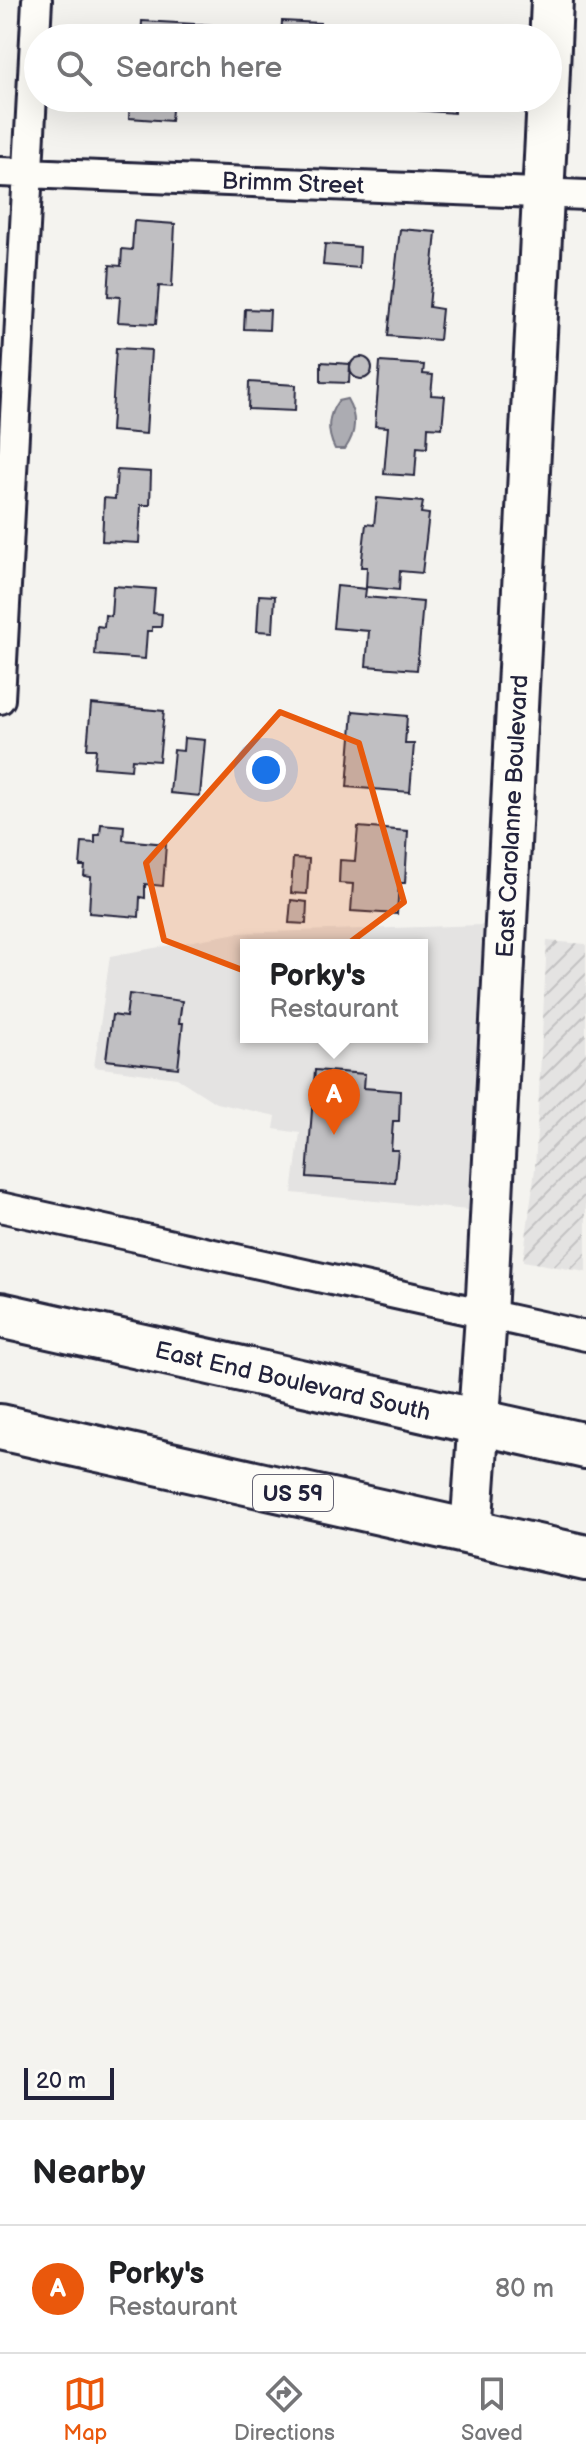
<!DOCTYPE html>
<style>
body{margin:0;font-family:"Balsamiq Sans",sans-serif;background:#f2f2f2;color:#202124}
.scale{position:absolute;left:24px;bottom:20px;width:90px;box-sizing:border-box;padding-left:8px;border:4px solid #22223b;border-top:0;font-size:22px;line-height:28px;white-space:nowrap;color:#22223b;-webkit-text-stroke:6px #fdfcf7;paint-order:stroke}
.you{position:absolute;left:266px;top:770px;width:28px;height:28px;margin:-20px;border:6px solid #fff;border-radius:50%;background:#1a73e8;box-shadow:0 0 0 12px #1a73e833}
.badge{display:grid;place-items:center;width:52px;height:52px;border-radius:50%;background:#ea580c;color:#fff;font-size:26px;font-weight:700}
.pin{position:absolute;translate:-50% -66px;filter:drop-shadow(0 2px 4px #0008)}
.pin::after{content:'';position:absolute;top:42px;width:28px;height:24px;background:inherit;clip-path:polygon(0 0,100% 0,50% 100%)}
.popup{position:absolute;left:240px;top:939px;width:188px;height:104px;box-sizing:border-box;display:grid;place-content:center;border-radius:0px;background:#fff;filter:drop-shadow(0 2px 6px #0005);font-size:26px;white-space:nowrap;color:#757577}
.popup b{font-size:30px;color:#202124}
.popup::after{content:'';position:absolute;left:50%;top:100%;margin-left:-16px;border:16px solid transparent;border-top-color:#fff}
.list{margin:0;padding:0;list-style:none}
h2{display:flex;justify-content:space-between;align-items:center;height:104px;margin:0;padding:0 32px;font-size:34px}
h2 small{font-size:26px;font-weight:400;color:#757577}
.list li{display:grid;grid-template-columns:52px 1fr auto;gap:24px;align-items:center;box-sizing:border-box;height:128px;padding:0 32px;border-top:2px solid #e0e0e0}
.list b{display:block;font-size:30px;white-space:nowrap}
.list p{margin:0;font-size:26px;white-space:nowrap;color:#757577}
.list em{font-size:26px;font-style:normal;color:#757577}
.icon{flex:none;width:44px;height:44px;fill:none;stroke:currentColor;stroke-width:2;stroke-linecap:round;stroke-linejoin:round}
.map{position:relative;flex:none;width:586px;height:2120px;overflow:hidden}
.search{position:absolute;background:#fff;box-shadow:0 8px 32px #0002;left:24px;right:24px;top:24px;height:88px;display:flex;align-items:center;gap:20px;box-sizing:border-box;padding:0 28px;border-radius:44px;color:#757577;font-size:30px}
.sheet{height:232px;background:#fff}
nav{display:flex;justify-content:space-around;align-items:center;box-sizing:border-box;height:112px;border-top:2px solid #e0e0e0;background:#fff;font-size:22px;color:#757577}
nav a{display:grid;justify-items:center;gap:4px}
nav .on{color:#ea580c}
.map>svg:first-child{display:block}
.built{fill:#e4e3e2;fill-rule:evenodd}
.industrial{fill:url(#industrial-furrows)}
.water{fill:#acacb2;stroke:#757582;stroke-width:2}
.building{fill:#c0bfc2;stroke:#22223b;stroke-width:2}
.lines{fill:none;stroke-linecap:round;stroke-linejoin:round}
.street-casing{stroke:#22223b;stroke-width:34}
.secondary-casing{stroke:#22223b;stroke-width:46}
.highway-casing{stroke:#22223b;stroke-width:50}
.street{stroke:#fdfcf7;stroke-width:28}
.secondary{stroke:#fdfcf7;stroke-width:40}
.highway{stroke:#fdfcf7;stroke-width:44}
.marked{fill:#e8590c;fill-opacity:0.2;stroke:#e8590c;stroke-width:6;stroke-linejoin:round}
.labels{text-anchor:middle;stroke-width:6;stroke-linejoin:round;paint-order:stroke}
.shield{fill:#fdfcf7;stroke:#646373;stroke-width:2}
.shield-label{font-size:22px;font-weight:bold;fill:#22223b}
.street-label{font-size:24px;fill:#22223b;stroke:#fdfcf7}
</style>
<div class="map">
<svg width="586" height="2120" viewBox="0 0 586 2120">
<defs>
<pattern id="industrial-furrows" width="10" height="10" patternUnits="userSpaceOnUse" patternTransform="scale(2)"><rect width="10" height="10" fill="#e4e3e2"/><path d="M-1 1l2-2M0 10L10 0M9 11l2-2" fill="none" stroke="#c3c2c3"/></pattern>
</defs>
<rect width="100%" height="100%" fill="#f4f3ef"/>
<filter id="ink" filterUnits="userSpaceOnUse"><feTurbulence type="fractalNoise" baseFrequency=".0125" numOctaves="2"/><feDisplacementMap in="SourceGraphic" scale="16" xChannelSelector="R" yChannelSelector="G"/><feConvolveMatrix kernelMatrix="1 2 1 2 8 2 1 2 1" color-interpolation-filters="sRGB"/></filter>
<g filter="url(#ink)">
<path class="built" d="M483 925 468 1210 292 1193 300 1133 274 1129 276 1116 216 1103 177 1078 94 1067 110 956 237 933ZM246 945H422V1037H246Z"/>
<path class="industrial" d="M547 941 586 944V1272L523 1261 535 1169Z"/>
<path class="water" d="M347 399C357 416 357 432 345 449H335C327 433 327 416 338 401Z"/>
<path class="building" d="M142 21 212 25 211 38H141Z
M282 21 320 23 319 38H281Z
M425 26 468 30 467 38H424Z
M130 98H173L171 121 129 118Z
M418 98H456L454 113 417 110Z
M134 221 175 224 172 287 159 286 156 324 118 322 120 297 108 296 110 265 121 266 122 249 132 250Z
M400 229 436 232 429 307 442 309 439 340 388 336Z
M325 244 360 247 359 268 323 265Z
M245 309 270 310 269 330 244 329Z
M116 348 151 350 146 434 111 431Z
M350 368a11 11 0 1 1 22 0a11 11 0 1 1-22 0Z
M321 362 350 364 349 383 321 382Z
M380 362 424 365 423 374 433 375 431 395 445 396 442 428 428 427 427 448 417 447 415 476 384 474 388 427 375 426Z
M249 382 296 385 295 411 248 409Z
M117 470 151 472 150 505H141L139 543 102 541 104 498 115 499Z
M377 498 423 502 421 513 429 514 422 573 400 571 399 590 366 587 367 567H361L366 524 374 525Z
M113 586 155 589 153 613 162 614 161 627H152V631H147L145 659 95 655 97 626 104 627 105 615 111 616Z
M337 586 366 589 365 597 423 602 417 670 366 666 369 631 333 628Z
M259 595 275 596 273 632 257 631Z
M91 704 164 711 159 761 132 759 131 770 94 767 96 749H87Z
M353 711 407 716 405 744H414L410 792 347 787Z
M184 738 205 740 200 796 170 793 174 750 183 751Z
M101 824 124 826 123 840 166 844 163 886 145 884V898L140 897 139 917 89 913 91 877 84 876 85 866H80L82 842 95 843V835H100Z
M358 827 408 831 405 883H399L397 914 351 911 353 884 339 883 340 860 355 861Z
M293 858 309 859 307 894 291 893Z
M291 900 307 902 306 924 289 923Z
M129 994 182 1001 179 1023H183L178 1068 106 1060 112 1015 126 1017Z
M315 1070 365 1074 364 1088 400 1091 399 1121H393L391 1150H398L395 1183 307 1177Z"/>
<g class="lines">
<g class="street-casing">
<path id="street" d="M0 172 586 195
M0 699 37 0
M0 1207 586 1336"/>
</g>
<g class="secondary-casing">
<path id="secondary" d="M548 93 552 0
M471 1533 486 1316 548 98"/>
</g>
<g class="highway-casing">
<path id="highway" d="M0 1315 586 1446
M0 1427 586 1558"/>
</g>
<use href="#street" class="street"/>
<use href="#secondary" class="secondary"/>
<use href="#highway" class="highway"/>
</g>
</g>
<path class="marked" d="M280 712 359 743 404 902 289 988 164 940 146 863Z"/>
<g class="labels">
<rect class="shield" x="253" y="1475" width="80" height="36" rx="6"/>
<g class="shield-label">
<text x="293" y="1501">US 59</text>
</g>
<g class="street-label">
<text transform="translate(293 183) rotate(2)" y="8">Brimm Street</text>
<text transform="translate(512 816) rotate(-87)" y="8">East Carolanne Boulevard</text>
<text transform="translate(293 1381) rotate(13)" y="8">East End Boulevard South</text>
</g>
</g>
</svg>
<div class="scale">20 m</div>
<div class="you"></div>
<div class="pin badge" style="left:334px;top:1135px">A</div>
<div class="popup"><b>Porky's</b>Restaurant</div>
<div class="search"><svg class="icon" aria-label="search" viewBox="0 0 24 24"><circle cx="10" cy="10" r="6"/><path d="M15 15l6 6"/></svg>Search here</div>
</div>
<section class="sheet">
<h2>Nearby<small></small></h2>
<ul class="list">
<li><span class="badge">A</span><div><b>Porky's</b><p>Restaurant</p></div><em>80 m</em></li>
</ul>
</section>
<nav>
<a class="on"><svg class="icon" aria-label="map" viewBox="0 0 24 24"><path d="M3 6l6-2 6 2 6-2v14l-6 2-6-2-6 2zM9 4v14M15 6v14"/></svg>Map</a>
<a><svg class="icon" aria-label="directions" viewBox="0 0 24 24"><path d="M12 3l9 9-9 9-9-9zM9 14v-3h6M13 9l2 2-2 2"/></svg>Directions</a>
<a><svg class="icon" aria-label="saved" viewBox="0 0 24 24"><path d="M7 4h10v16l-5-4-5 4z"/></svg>Saved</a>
</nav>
